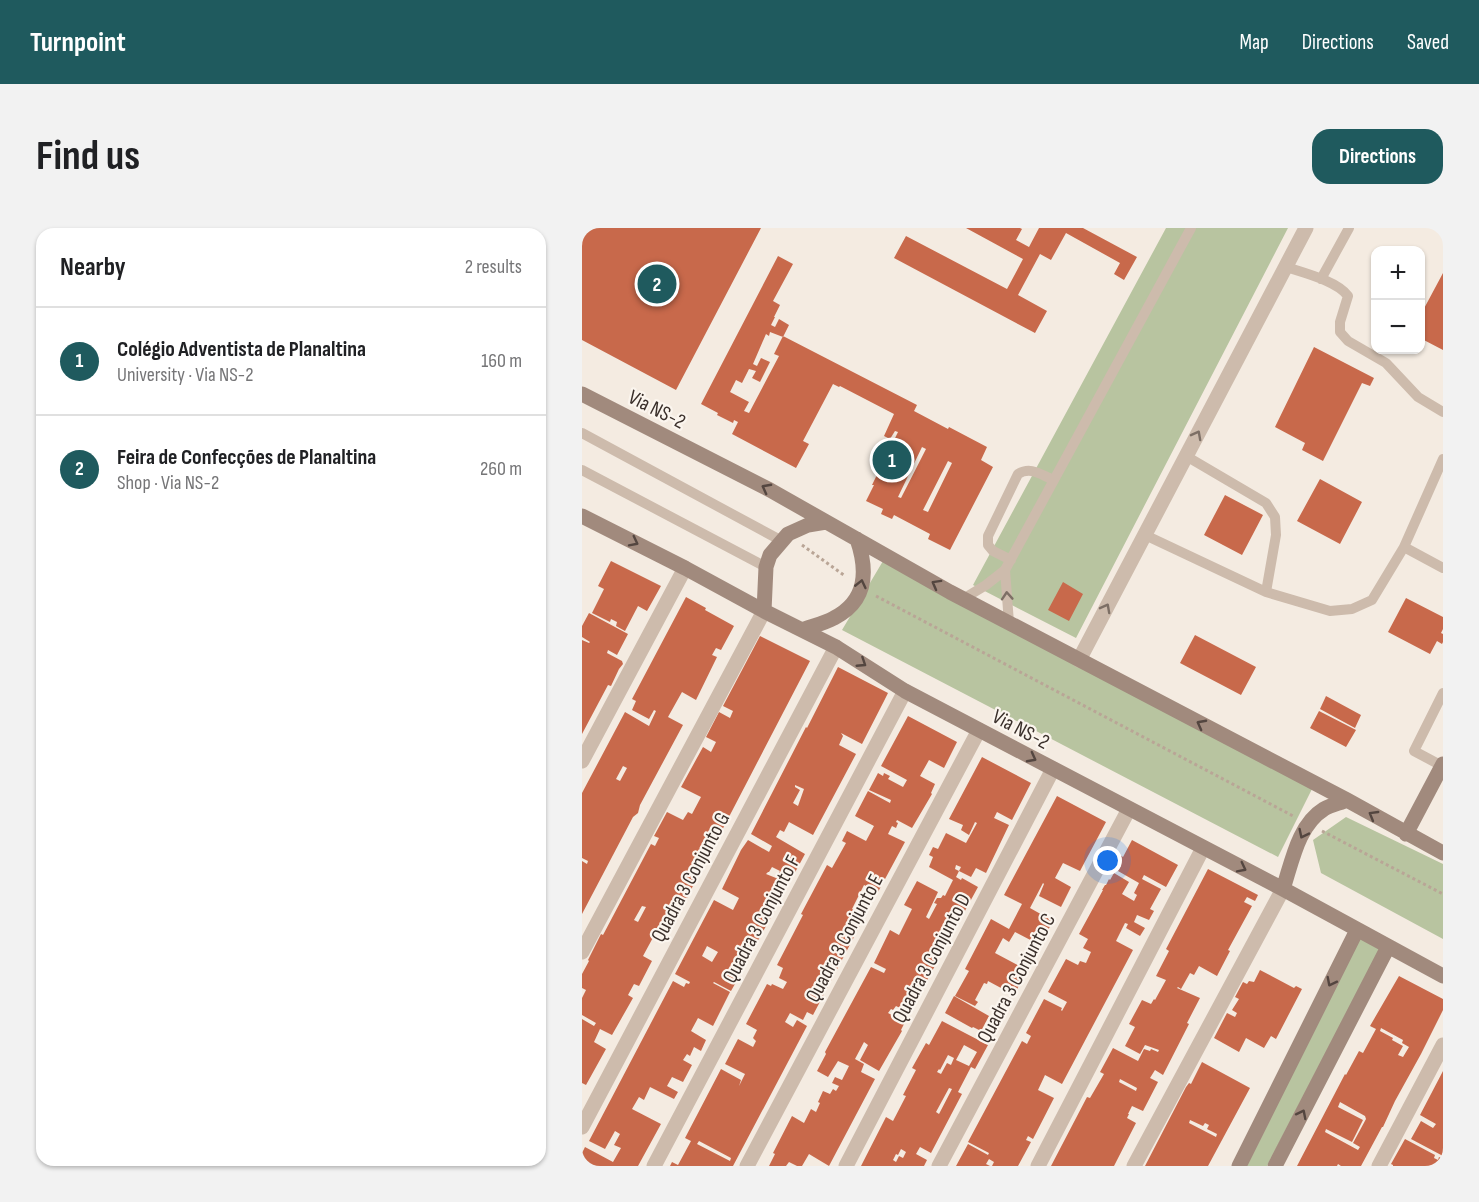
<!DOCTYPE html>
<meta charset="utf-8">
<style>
body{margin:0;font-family:"Sofia Sans Condensed",sans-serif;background:#f2f2f2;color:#202124}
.controls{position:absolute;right:18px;top:18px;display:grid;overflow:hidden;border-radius:12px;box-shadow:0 2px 4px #0004}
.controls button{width:54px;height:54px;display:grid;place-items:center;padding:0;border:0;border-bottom:2px solid #e0e0e0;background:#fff;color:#202124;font:30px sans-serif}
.you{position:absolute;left:526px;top:633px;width:21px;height:21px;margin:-15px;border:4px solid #fff;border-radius:50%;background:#1a73e8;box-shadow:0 0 0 9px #1a73e833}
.badge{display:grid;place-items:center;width:39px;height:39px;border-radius:50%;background:#1f5a5e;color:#fff;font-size:20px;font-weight:700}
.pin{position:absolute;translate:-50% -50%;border:3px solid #fff;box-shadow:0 2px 6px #0006}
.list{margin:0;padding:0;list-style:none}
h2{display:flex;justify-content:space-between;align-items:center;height:78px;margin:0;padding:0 24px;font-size:26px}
h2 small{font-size:20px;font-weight:400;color:#757577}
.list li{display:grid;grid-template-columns:39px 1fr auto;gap:18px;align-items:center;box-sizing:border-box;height:108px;padding:0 24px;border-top:2px solid #e0e0e0}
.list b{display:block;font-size:22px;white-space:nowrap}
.list p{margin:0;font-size:20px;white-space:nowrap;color:#757577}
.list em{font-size:20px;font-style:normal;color:#757577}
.map{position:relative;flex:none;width:861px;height:938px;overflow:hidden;border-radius:18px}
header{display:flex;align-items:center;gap:36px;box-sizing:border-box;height:84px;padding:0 30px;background:#1f5a5e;color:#fff}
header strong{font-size:28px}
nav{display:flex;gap:33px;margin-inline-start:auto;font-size:21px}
.intro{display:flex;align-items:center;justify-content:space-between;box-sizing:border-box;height:144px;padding:0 36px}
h1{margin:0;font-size:42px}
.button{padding:15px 27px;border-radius:18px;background:#1f5a5e;color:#fff;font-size:21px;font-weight:700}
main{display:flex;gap:36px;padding:0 36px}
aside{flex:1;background:#fff;border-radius:18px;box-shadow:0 2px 4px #0004}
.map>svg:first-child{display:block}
.green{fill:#b8c4a0}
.building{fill:#c8694b;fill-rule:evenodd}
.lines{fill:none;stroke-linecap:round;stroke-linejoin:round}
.path{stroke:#b9a596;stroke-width:3;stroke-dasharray:3 3;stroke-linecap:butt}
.lane{stroke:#cdbbac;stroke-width:10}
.street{stroke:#cdbbac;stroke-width:15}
.secondary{stroke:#a18a7d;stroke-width:15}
.oneway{stroke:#7d6f65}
.oneway2{stroke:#544640}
.labels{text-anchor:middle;stroke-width:4.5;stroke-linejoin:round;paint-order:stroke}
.street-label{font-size:21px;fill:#3b302b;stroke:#fbf5ee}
</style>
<header>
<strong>Turnpoint</strong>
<nav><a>Map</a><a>Directions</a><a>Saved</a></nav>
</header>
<div class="intro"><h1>Find us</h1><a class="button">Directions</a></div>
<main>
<aside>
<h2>Nearby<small>2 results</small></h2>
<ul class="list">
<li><span class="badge">1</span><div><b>Colégio Adventista de Planaltina</b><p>University · Via NS-2</p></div><em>160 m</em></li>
<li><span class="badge">2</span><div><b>Feira de Confecções de Planaltina</b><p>Shop · Via NS-2</p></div><em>260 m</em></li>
</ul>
</aside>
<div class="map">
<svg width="861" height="938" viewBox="0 0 861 938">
<rect width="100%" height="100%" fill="#f4ebe1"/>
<path class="green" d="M584 0H706L494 410 391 357Z
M301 333 730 561 696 629 260 402Z
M764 589 861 636V711L739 645 731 612Z
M778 710 798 720 685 938H664Z"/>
<path class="building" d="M0 0H179L94 162 0 112Z
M384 0H438L440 1 434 12 447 19 457 0H501L555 29 542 52 532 46 538 35 484 5 469 32 458 26 436 67 465 83 453 105 312 30 324 8 425 61 441 31Z
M196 28 211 36 191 73 198 77 192 89H193L189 97 193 99 197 91 207 97 201 109 188 104 187 108 184 106 171 136 175 138 179 130 188 134 178 154 170 150 174 143 167 141 160 155 154 152 148 164 167 174 162 183 167 185 197 128 192 126 201 108 335 177 332 183 366 201 367 199 405 219 399 232 411 239 368 322 346 311 348 306 312 287 310 291 299 286 301 281 284 273 292 257H290L316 204 313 203 308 211 302 208 312 186 258 158 257 159 251 156 221 213 227 216 214 240 150 206 156 194 152 192 151 195 135 187 136 185 119 176ZM340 219 344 221 319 270 316 269ZM366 233 370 235 346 284 341 282Z
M861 45V122L838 110V88Z
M732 119 792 150 788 158 780 155 741 233 720 222 723 215 693 199Z
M738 251 780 274 758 316 715 293Z
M643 267 681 287 660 327 622 307Z
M29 333 79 358 65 383 56 378 43 403 34 398 35 394 29 391 28 394 10 385 22 361 16 358Z
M481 354 501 366 487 393 466 382Z
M104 369 124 380 123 382 152 398 139 422 134 420 130 427 135 429 114 472 100 464 86 489 101 497 58 577 56 585 51 589 0 686V633L5 636 6 633 0 630V565L43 484 67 498 74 483 72 482 67 491 50 482 54 473 50 471ZM41 538 45 540 38 553 34 551Z
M824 370 861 389V401L859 405 861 406V414L860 416 855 413 848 426 806 404Z
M7 385 46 406 35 427 26 422 25 425 40 433 41 436 37 441 29 458 26 457 0 506V412L7 415 8 414 0 409V398Z
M613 407 674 439 659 467 598 435Z
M178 408 228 433 136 610H135L129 621 125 618 123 623 127 625 105 670 104 669 103 671 94 667 88 679 97 684 83 708 74 704 61 728 70 733 57 758 52 756 46 767 51 770 30 807 18 801 12 814 24 821 4 857 0 855V791L12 798 14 795 0 787V770L4 762 0 760V746L7 733 6 732 19 706 21 707 69 616 73 618 77 610 72 608 85 584 101 592 106 584 110 586 119 569 99 559 121 519 129 524 134 514 124 509 137 484 148 490 151 483 141 478ZM60 678 64 679 56 694 52 692Z
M256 439 306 465 301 475 280 516 259 505 261 508 257 517 274 526 231 607 207 594 202 604 198 602 194 609 223 626 210 650 209 649 197 675 170 723 171 724 149 763 132 754 131 755 148 764 131 798 116 790 109 803 124 812 119 823 112 819 108 828 105 826 101 832 110 837 101 854 90 849 85 858 96 864 92 871 68 859 62 872 57 869 50 881 79 896 56 938H0V925L3 919 31 934 39 920 32 917 38 906 33 903 23 921 7 913 91 753 102 759 104 755 107 756 108 754 93 746 132 672 151 682 157 670 140 661 159 622 166 612 187 624 190 618 169 606 224 499 225 500ZM213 557 222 561 216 578 211 575 218 562 213 559ZM190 639 198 643 194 650 184 646 186 644H187ZM125 718 136 724 130 734 120 728Z
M744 468 779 487 773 500 738 481Z
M737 483 774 502 764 519 728 500Z
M326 488 375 514 362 540 347 532 338 548 353 556 349 565 350 566 330 600 315 592 314 594 316 595 314 600 310 598 306 606 323 614 296 664 282 657 270 681 283 688 231 787 225 784 221 792 208 785 203 794 211 799 215 792 225 798 151 938H88L90 934 96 937 109 913 103 910 139 841 159 852 157 858 163 846 143 836 156 811 171 819 174 813 171 810 175 802 164 796 185 756 189 758 190 756 201 761 205 754 197 750 201 740 195 737 221 687 219 686 245 637 250 640 264 615 260 613 265 603 284 613 292 598 273 588 286 563 308 575 309 572 287 562 296 545 301 548 302 545 308 548 306 551 321 559 325 552 299 538ZM117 913 149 930 148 933 115 916Z
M400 529 449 555 430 592 415 584 412 590 427 597 404 645 394 640 389 649 377 643 379 639 374 637 373 641 377 643 374 649 379 652 380 650 396 659 331 778 322 773 318 780 314 778 311 782 309 781 306 785 323 794 319 802 320 803 297 843 278 832 286 817 282 814 273 831 282 836 279 844 293 851 247 938 227 926 220 938H215L207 934 204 938H187L193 926 191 925 210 888 222 895 229 881 234 884 238 875 236 874 241 863 248 866 251 861 254 863 257 858 250 855 253 849 260 852 267 838 256 833 246 849 235 843 244 826 243 824 289 739 302 745 304 741 292 735 308 702 317 707 330 681 322 677 335 653 356 664 344 689 347 691 355 676 352 675 355 670H359L361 667 363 668 371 652 347 639 351 629 347 627 351 619 356 621 364 605 384 615 395 595 393 594 387 607 379 602 381 597 367 591Z
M475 568 524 594 498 643 481 635 473 650 489 659 479 679 457 668 462 656 461 655 448 680 471 693 458 717 433 704 427 714 421 710 413 725 445 742 432 767 406 753 405 756 402 755 393 772 396 774 393 778 373 768 387 743 383 741 409 691 427 701 440 676 422 667Z
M550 612 596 637 584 659 562 647 560 651 579 661 568 681 572 683 567 692 555 687 552 694 563 700 558 708 544 700 546 696 543 695 534 713 551 722 480 856 463 847 456 862 472 870 451 911 446 908 444 912 449 914 436 938H410L412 934 407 931 404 936 408 938H374L386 916 406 927 407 925 386 914 440 813 445 816 449 808 444 805 462 771 480 780 479 782 480 783 485 774 466 764 484 731 496 737 498 733 504 735 509 724 501 720 506 711 497 706 521 662H520L523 657H524L527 651 528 652 532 645 547 654 540 666 552 673 555 667 552 665 557 655 536 643 539 638 534 636 538 627 541 629Z
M626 641 676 667 673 673 665 669 662 674 670 678 646 722 648 723 635 748 617 738 612 747 608 745 599 761 596 759 595 760 618 770 605 795 607 796 581 847 573 842 568 850 576 854 561 883 550 878 546 886H547L545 890 554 895 532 938H469L505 869 508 870 522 846 518 844 531 820 556 833 562 821 568 823 569 821 576 824 577 822 563 817 558 826 543 818 553 799 547 796 560 772 569 776 572 771 573 772 584 752 574 748 587 723 584 721ZM538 851 555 860 554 863 537 854Z
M678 742 712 760 714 758 720 761 694 811 689 808 682 820 664 810 657 824 632 810 645 785 653 789 655 785 650 782 657 771 653 769 661 754 665 756 667 753 672 754Z
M817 748 861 771V782L839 826 813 873 801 899H800L779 938H759L756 936 755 938H715L763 846 764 847 777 823 781 825 794 801 788 798ZM799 800 821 812 820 815 827 819 821 829 816 827 821 818 810 812 811 810 798 803ZM758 874 783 888 784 891 771 915 778 919 776 922 743 904 744 901 770 914 781 892 756 879Z
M372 768 407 788 399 803 391 799 390 800 363 785Z
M360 793 406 817 393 841 389 839 376 864 380 866 349 925 338 919 334 926 345 932 342 938H279L304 889 311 893 324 868 321 867 334 842 330 840 344 815 347 817ZM382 817 395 824 387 838 374 832ZM366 827 372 830 369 837 365 835 359 846 355 844 357 841 358 842ZM367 860 370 861 357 886 354 884ZM319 921 324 924 321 930 317 928 314 934 311 932 314 926 316 927Z
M620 834 668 860 626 938H563L604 859 607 855 609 856ZM608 892 621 898 623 895 627 897 625 901 635 906 634 909 607 895Z
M861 843V928L829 911 839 893 851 900 854 896 838 887Z
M823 911 853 927 852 930 856 932 857 929 861 931V938H811V937L809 936Z"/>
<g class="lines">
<path class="path" d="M220 317 263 348
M294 368 713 589
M740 603 861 666"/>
<path class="lane" d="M704 39C722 45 755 53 766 68L758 94V104L766 113 804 135 836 169 861 184
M739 51 767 0
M0 205 200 313
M604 228 684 275 693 289 694 307 684 364
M0 242 184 339
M563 307 684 364 748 383 770 381 790 372 822 319 861 231
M822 319 861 340
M429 332 411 323 406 317V308L436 246C449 238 459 247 472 252
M423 342 427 395
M381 371 404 357 423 342 609 0
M860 538 832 523 861 465"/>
<path class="street" d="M497 432 724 0
M0 533 103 340
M0 724 182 383
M0 899 254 419
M72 938 323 463
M165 938 397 502
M264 938 471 541
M357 938 547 581
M456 938 621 620
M552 938 701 661
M797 938 861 817"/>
<path class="secondary" d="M0 166 188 262 368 364 765 572 861 625
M0 288 103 340 182 383 254 419 323 463 701 661 861 748
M182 383 184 339 188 327 206 306 226 297 244 294
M220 402C231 398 243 395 252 390 285 373 286 343 275 311
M824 606 861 536
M701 661C710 634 716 597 742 581 749 577 758 575 765 572
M657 938 775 702
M693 938 806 719"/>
</g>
<defs><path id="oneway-chevron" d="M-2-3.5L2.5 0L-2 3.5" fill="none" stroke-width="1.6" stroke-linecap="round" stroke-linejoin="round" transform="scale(1.5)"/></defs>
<g class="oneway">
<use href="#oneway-chevron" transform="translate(615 207) rotate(-62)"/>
<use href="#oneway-chevron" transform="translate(425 368) rotate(-94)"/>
<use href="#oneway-chevron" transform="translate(524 380) rotate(-62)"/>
</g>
<g class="oneway2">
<use href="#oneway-chevron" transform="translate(184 260) rotate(-152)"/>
<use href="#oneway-chevron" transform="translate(52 314) rotate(27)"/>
<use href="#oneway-chevron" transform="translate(279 356) rotate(-77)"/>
<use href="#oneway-chevron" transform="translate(354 356) rotate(-151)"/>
<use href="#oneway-chevron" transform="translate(280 435) rotate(33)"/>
<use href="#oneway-chevron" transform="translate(619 496) rotate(-152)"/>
<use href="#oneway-chevron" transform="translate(450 530) rotate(28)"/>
<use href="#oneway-chevron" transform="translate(791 587) rotate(-150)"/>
<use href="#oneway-chevron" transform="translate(721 606) rotate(116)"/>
<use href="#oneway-chevron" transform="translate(660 640) rotate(27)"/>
<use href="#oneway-chevron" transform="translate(749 754) rotate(117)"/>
<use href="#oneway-chevron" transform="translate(720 886) rotate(-63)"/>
</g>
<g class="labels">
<g class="street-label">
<text transform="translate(75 181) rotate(27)" y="7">Via NS-2</text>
<text transform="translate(439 501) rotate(28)" y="7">Via NS-2</text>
<text transform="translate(108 649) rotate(-62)" y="7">Quadra 3 Conjunto G</text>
<text transform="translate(179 691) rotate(-62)" y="7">Quadra 3 Conjunto F</text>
<text transform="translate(262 710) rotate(-62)" y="7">Quadra 3 Conjunto E</text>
<text transform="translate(349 730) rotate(-62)" y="7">Quadra 3 Conjunto D</text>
<text transform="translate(434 750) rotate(-62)" y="7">Quadra 3 Conjunto C</text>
</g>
</g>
</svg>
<div class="controls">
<button>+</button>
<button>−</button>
</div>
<div class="you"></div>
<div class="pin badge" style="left:310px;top:232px">1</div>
<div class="pin badge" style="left:75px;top:56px">2</div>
</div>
</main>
